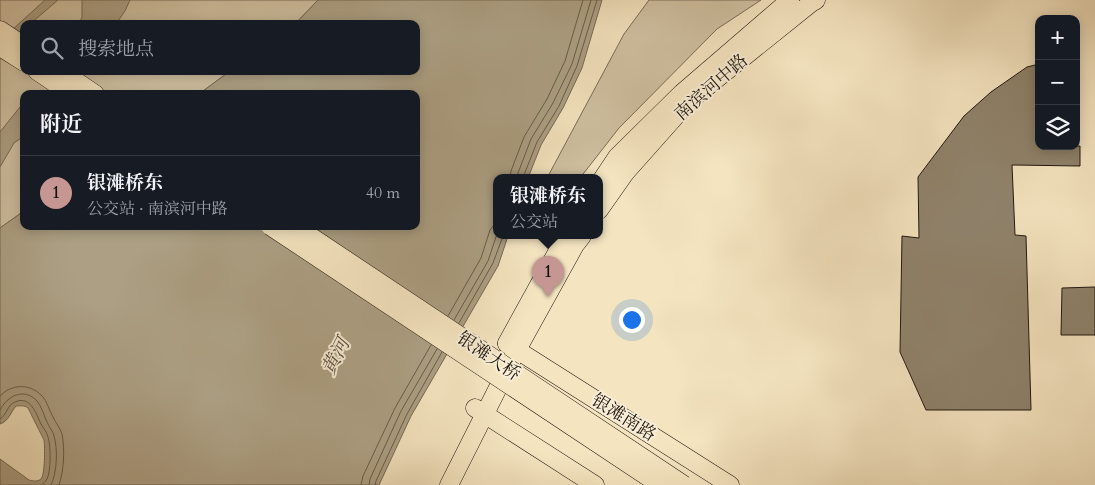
<!DOCTYPE html>
<html lang="zh">
<meta charset="utf-8">
<style>
body{margin:0;font-family:Cardo,"Noto Serif SC",serif;background:#242831;color:#f1f3f6}
.controls{position:absolute;right:15px;top:15px;display:grid;overflow:hidden;border-radius:10px;box-shadow:0 2px 12px #0003}
.controls button{width:45px;height:45px;display:grid;place-items:center;padding:0;border:0;border-bottom:1px solid #363941;background:#171b24;color:#f1f3f6;font:25px sans-serif}
.you{position:absolute;left:631px;top:319px;width:18px;height:18px;margin:-12px;border:4px solid #fff;border-radius:50%;background:#1a73e8;box-shadow:0 0 0 8px #1a73e833}
.badge{display:grid;place-items:center;width:32px;height:32px;border-radius:50%;background:#c59692;color:#111;font-size:16px;font-weight:700}
.pin{position:absolute;translate:-50% -41px;filter:drop-shadow(0 1px 2px #0008)}
.pin::after{content:'';position:absolute;top:26px;width:18px;height:15px;background:inherit;clip-path:polygon(0 0,100% 0,50% 100%)}
.popup{position:absolute;left:493px;top:174px;width:110px;height:65px;box-sizing:border-box;display:grid;place-content:center;border-radius:10px;background:#171b24;filter:drop-shadow(0 1px 4px #0005);font-size:16px;white-space:nowrap;color:#9ea1a6}
.popup b{font-size:19px;color:#f1f3f6}
.popup::after{content:'';position:absolute;left:50%;top:100%;margin-left:-10px;border:10px solid transparent;border-top-color:#171b24}
.list{margin:0;padding:0;list-style:none}
h2{display:flex;justify-content:space-between;align-items:center;height:65px;margin:0;padding:0 20px;font-size:21px}
h2 small{font-size:16px;font-weight:400;color:#9ea1a6}
.list li{display:grid;grid-template-columns:32px 1fr auto;gap:15px;align-items:center;box-sizing:border-box;height:75px;padding:0 20px;border-top:1px solid #363941}
.list b{display:block;font-size:19px;white-space:nowrap}
.list p{margin:0;font-size:16px;white-space:nowrap;color:#9ea1a6}
.list em{font-size:16px;font-style:normal;color:#9ea1a6}
.icon{flex:none;width:28px;height:28px;fill:none;stroke:currentColor;stroke-width:2;stroke-linecap:round;stroke-linejoin:round}
.map{position:relative;flex:none;width:1095px;height:485px;overflow:hidden}
.search{position:absolute;background:#171b24;box-shadow:0 2px 12px #0003;left:20px;top:20px;width:400px;height:55px;display:flex;align-items:center;gap:12px;box-sizing:border-box;padding:0 18px;border-radius:10px;color:#9ea1a6;font-size:19px}
.panel{position:absolute;background:#171b24;box-shadow:0 2px 12px #0003;left:20px;top:90px;width:400px;height:140px;border-radius:10px}
.map>svg:first-child{display:block}
.green{fill:#d0c1a2;stroke:#786c58}
.water{fill:#ac9f83;stroke:#746954}
.lines{fill:none;stroke-linecap:round;stroke-linejoin:round}
.shore{stroke:#665c48;stroke-width:1}
.building{fill:#8f826b;stroke:#21180e}
.primary-casing{stroke:#21180e;stroke-width:19}
.trunk-casing{stroke:#21180e;stroke-width:19}
.primary{stroke:#f4e4c0;stroke-width:18}
.trunk{stroke:#f4e4c0;stroke-width:18}
.primary-bridge-casing{stroke:#21180e;stroke-width:19;stroke-linecap:butt}
.primary-bridge{stroke:#f4e4c0;stroke-width:18}
.labels{text-anchor:middle;stroke-width:4;stroke-linejoin:round;paint-order:stroke}
.street-label{font-size:18px;fill:#21180e;stroke:#f8edd6}
.water-label{font-size:19px;font-style:italic;fill:#594e3d;stroke:#f8edd6}
</style>
<div class="map">
<svg width="1095" height="485" viewBox="0 0 1095 485">
<rect width="100%" height="100%" fill="#f4e4c0"/>
<filter id="stains"><feTurbulence type="fractalNoise" baseFrequency=".004" numOctaves="4"/><feColorMatrix values="0 0 0 0 .2 0 0 0 0 .09 0 0 0 0 .02 0 0 0 .5 -.17"/></filter>
<radialGradient id="worn" r=".72"><stop offset=".6" stop-color="#630" stop-opacity="0"/><stop offset="1" stop-color="#630" stop-opacity=".3"/></radialGradient>
<path class="green" d="M0 0H318L295 24H24V71H230L199 94H24V211L0 228Z
M649 0H761L717 29 619 128 580 178H547L624 34Z"/>
<path class="water" d="M45 0H58L30 24H24V30L0 52V41Z
M82 0H130L125 11 116 24H79L82 17Z
M318 0H602L582 68 563 108 541 145 528 178H497V236H508L498 266 411 416 379 485H0V459L29 480C33 481 37 482 41 479 45 475 45 447 44 440 43 438 29 410 28 408 24 405 21 406 16 406 10 413 9 421 0 424V228L24 211V226H416V94H199L230 71H416V24H295Z
M24 102V136L14 143 0 167V132Z"/>
<g class="lines">
<path class="shore" d="M510 178 511 171 524 137 547 99 565 61 583 0
M517 178 518 173 531 139 553 103 572 64 591 0
M524 178V175L537 142 559 106 577 66 597 0
M448 316 481 258 490 230 497 221
M454 320 488 261 497 234
M459 323 493 263 503 236
M0 396C11 384 30 383 42 396 47 401 49 410 53 417 56 423 60 428 62 434 65 450 64 470 59 485
M0 410C7 396 24 387 37 401 42 407 44 416 47 422 49 427 53 431 54 436 58 449 57 473 51 485
M0 419C7 415 7 405 15 402 30 395 36 413 41 424 43 428 47 432 48 437 51 446 51 471 47 479 45 482 44 483 41 485
M361 485 363 476 395 408 431 345
M369 485 370 479 401 411 437 349
M375 485 376 481 407 414 442 352"/>
</g>
<path class="building" d="M1039 64V146H1080V166L1012 165 1015 235 1026 236 1031 410H926L900 352 902 236 919 238 918 177 964 116 991 92 1027 67Z
M1095 287V335H1061L1062 288Z"/>
<g class="lines">
<g class="primary-casing">
<path id="primary" d="M0 30 24 46
M0 47 24 62
M37 71 71 94
M61 71 95 94
M507 344 517 350 730 485
M475 408 595 485"/>
</g>
<g class="trunk-casing">
<path id="trunk" d="M599 184 617 157 682 93 790 0
M599 210 625 173 689 101 811 3 816 0
M507 343 566 236
M449 485 517 350 575 245 582 236"/>
</g>
<use href="#primary" class="primary"/>
<use href="#trunk" class="trunk"/>
<g class="primary-bridge-casing">
<path id="primary-bridge" d="M270 226 660 485
M295 226 684 485"/>
</g>
<use href="#primary-bridge" class="primary-bridge"/>
</g>
<g class="labels">
<g class="street-label">
<text transform="translate(711 87) rotate(-41)" y="6">南滨河中路</text>
<text transform="translate(489 356) rotate(34)" y="6">银滩大桥</text>
<text transform="translate(624 417) rotate(32)" y="6">银滩南路</text>
</g>
<g class="water-label">
<text transform="translate(335 356) rotate(-63)" y="7">黄河</text>
</g>
</g>
<rect width="100%" height="100%" filter="url(#stains)"/>
<rect width="100%" height="100%" fill="url(#worn)"/>
</svg>
<div class="controls">
<button>+</button>
<button>−</button>
<button><svg class="icon" aria-label="layers" viewBox="0 0 24 24"><path d="M12 4l9 5-9 5-9-5zM3 14l9 5 9-5"/></svg></button>
</div>
<div class="you"></div>
<div class="pin badge" style="left:548px;top:297px">1</div>
<div class="popup"><b>银滩桥东</b>公交站</div>
<div class="search"><svg class="icon" aria-label="search" viewBox="0 0 24 24"><circle cx="10" cy="10" r="6"/><path d="M15 15l6 6"/></svg>搜索地点</div>
<section class="panel">
<h2>附近<small></small></h2>
<ul class="list">
<li><span class="badge">1</span><div><b>银滩桥东</b><p>公交站 · 南滨河中路</p></div><em>40 m</em></li>
</ul>
</section>
</div>
